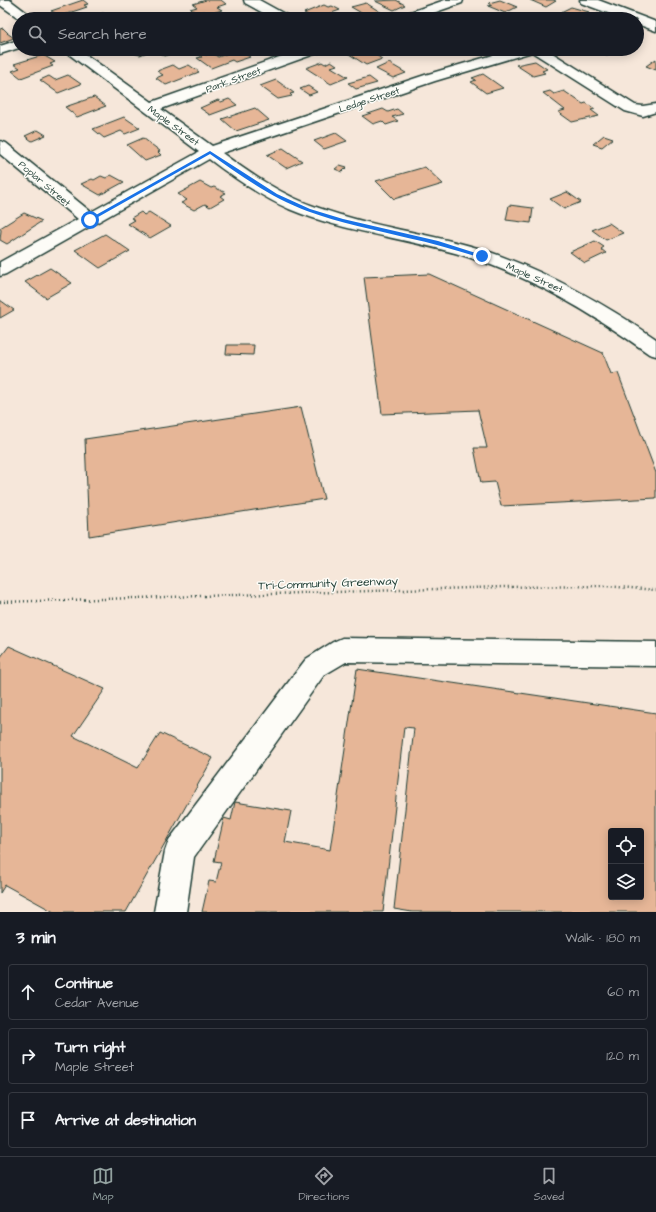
<!DOCTYPE html>
<meta charset="utf-8">
<style>
body{margin:0;font-family:"Architects Daughter",sans-serif;background:#242831;color:#f1f3f6}
.controls{position:absolute;right:12px;bottom:12px;display:grid;overflow:hidden;border-radius:4px;box-shadow:0 2px 10px #0003}
.controls button{width:36px;height:36px;display:grid;place-items:center;padding:0;border:0;border-bottom:1px solid #363941;background:#171b24;color:#f1f3f6;font:20px sans-serif}
.stop{position:absolute;width:12px;height:12px;margin:-9px;border:3px solid #1a73e8;border-radius:50%;background:#fff}
.stop.end{background:#1a73e8;border-color:#fff;box-shadow:0 1px 4px #0008}
.list{margin:0;padding:0;list-style:none}
h2{display:flex;justify-content:space-between;align-items:center;height:52px;margin:0;padding:0 16px;font-size:17px}
h2 small{font-size:13px;font-weight:400;color:#9ea1a6}
.list li{display:grid;grid-template-columns:26px 1fr auto;gap:12px;align-items:center;box-sizing:border-box;height:56px;margin:0 8px 8px;padding:0 8px;border:1px solid #363941;border-radius:4px}
.list b{display:block;font-size:15px;white-space:nowrap}
.list p{margin:0;font-size:13px;white-space:nowrap;color:#9ea1a6}
.list em{font-size:13px;font-style:normal;color:#9ea1a6}
.icon{flex:none;width:22px;height:22px;fill:none;stroke:currentColor;stroke-width:2;stroke-linecap:round;stroke-linejoin:round}
.map{position:relative;flex:none;width:656px;height:912px;overflow:hidden}
.search{position:absolute;background:#171b24;box-shadow:0 2px 10px #0003;left:12px;right:12px;top:12px;height:44px;display:flex;align-items:center;gap:10px;box-sizing:border-box;padding:0 14px;border-radius:22px;color:#9ea1a6;font-size:15px}
.sheet{height:244px;background:#171b24}
nav{display:flex;justify-content:space-around;align-items:center;box-sizing:border-box;height:56px;border-top:1px solid #363941;background:#171b24;font-size:11px;color:#9ea1a6}
nav a{display:grid;justify-items:center;gap:2px}
nav .on{color:#92a19f}
.map>svg:first-child{display:block}
.building{fill:#e6b697;stroke:#1f3d34;fill-rule:evenodd}
.lines{fill:none;stroke-linecap:round;stroke-linejoin:round}
.minor-casing{stroke:#1f3d34;stroke-width:3}
.path{stroke:#1f3d34;stroke-width:2.5;stroke-dasharray:1 3;stroke-linecap:butt}
.minor{fill:#fdfcf7;fill-rule:evenodd}
.route{fill:#1a73e8}
.labels{text-anchor:middle;stroke-width:3;stroke-linejoin:round;paint-order:stroke}
.far-street-label{font-size:10px;fill:#1f3d34;stroke:#fdfcf7}
.street-label{font-size:12px;fill:#1f3d34;stroke:#fdfcf7}
</style>
<div class="map">
<svg width="656" height="912" viewBox="0 0 656 912">
<rect width="100%" height="100%" fill="#f6e7da"/>
<filter id="ink" filterUnits="userSpaceOnUse"><feTurbulence type="fractalNoise" baseFrequency=".025" numOctaves="2"/><feDisplacementMap in="SourceGraphic" scale="8" xChannelSelector="R" yChannelSelector="G"/><feConvolveMatrix kernelMatrix="1 2 1 2 8 2 1 2 1" color-interpolation-filters="sRGB"/></filter>
<g filter="url(#ink)">
<path class="building" d="M83 0 88 4 84 5 87 7 60 16 51 11Z
M206 0H221L226 4 217 7 222 10 209 14 204 11 197 13 190 9 197 7 193 4Z
M396 0 405 5 394 10 375 1Z
M500 0 517 7 505 13 488 6 492 5 489 3Z
M530 0H553L556 1 546 7Z
M366 3 382 13 370 18 351 7Z
M324 5 328 7 332 6 340 10 315 19 304 13Z
M571 7 589 12 587 13 589 14 579 19 561 12Z
M103 13 106 15 109 14 116 19H87Z
M3 28 8 33H7L14 38 0 43V29Z
M130 49H175L178 51 165 56 155 49 140 55 130 52 133 51Z
M239 49 250 57 235 62 232 60 211 68 197 58 202 57 198 54 202 53 206 55 212 53 218 57Z
M365 49H367L382 59 366 65 346 52 352 50 356 52Z
M592 49H617L607 55Z
M43 55 55 62 50 64 53 66 21 78 12 71 20 68 14 64Z
M656 59V70L646 66Z
M331 61 337 65 331 67 348 77 331 84 306 68 322 62 325 64Z
M535 61 547 69 542 71 545 73 533 76 516 65Z
M389 63 406 73 393 78 376 69Z
M173 65 179 69 189 65 199 72 166 85 156 78 163 75 157 71Z
M483 74 503 88 486 93 471 82 476 80 472 78Z
M68 75 81 84 58 93 40 80 49 76 55 80Z
M369 77 377 83 356 89 348 83Z
M276 80 294 93 290 94 292 96 278 99 260 86Z
M308 86 317 92 309 95 300 89Z
M550 91 554 94 564 91 583 104 586 103 595 109 591 110 599 116 572 122 558 112 565 110 543 93Z
M94 97 106 106 77 117 65 107Z
M229 99 237 105 210 115 200 108 218 100 221 102Z
M255 108 269 120 236 131 222 119Z
M383 109 388 112 397 109 403 114 392 117 398 121 386 125 382 121 373 124 362 116Z
M124 117 140 128 125 134 121 131 104 138 93 129Z
M38 130 46 135 32 141 25 136Z
M336 133 347 141 324 149 314 141Z
M604 135 613 138 602 147 593 144Z
M143 138 160 151 158 152 161 155 145 161 127 145Z
M283 148 302 161 286 168 267 155Z
M340 165 347 167 342 172 335 169Z
M425 167 443 184 394 199 376 181Z
M111 175 124 182 100 195 81 184 92 179 94 180 101 176 106 178Z
M200 182 211 188 214 187 226 193 220 196 224 199 210 207 205 204 194 210 181 203 187 200 178 194Z
M567 192 581 202 564 209 550 199Z
M509 205 533 208 531 223 506 220Z
M141 212 144 215 149 212 171 226 150 238 128 224 135 220 131 218Z
M24 213 42 221 7 244 0 240 1 230 0 228Z
M609 223 623 233 606 240 592 230Z
M105 234 130 251 100 268 75 250Z
M595 241 604 247 601 249 606 253 585 263 570 252Z
M50 268 72 283 46 298 25 282Z
M429 274 603 353 611 374 618 373 656 473V498L501 506 495 482 481 483 474 448H487L478 410 382 414 364 277Z
M0 300 14 310 0 318Z
M227 345H254L253 355 226 354Z
M301 407 324 499 89 536 85 439Z
M9 646 105 689 73 736 138 768 160 733 213 758 126 912H54L5 885 0 893V658Z
M357 669 656 713V912H412L394 909 414 728 404 727 383 912H202L209 881 216 882 221 862 214 861 224 818 231 820 235 802 291 811 285 842 330 850ZM611 831H641V897H611Z"/>
<g class="lines">
<g class="minor-casing">
<path id="minor" d="M0 0H10L35 19H20L0 5Z
M244 0H259L288 16 290 19H274L245 3Z
M445 0H463L462 3 416 19H397L399 16Z
M580 0H598L656 22V31L637 24V19H624L581 3Z
M19 40V48L0 54V46Z
M62 49H78L152 102 302 49H322L320 52 161 109 212 146 425 75 514 49H546L635 105 643 106 656 104V112L643 116 625 111 532 52 435 81 222 153C252 175 283 196 319 208 372 227 428 233 481 249 544 270 602 302 656 339V356L649 354C593 314 534 278 468 257 409 238 346 233 289 209 260 196 234 178 209 159L6 274 0 276V262L78 219 0 154V141L6 143 91 212 199 152Z
M342 638 656 642V666L346 662 324 675 194 857 186 912H154L165 851 169 840 306 659 333 642Z"/>
</g>
<path class="path" d="M0 602 504 587 605 586 656 590"/>
<use href="#minor" class="minor"/>
</g>
</g>
<path class="route" d="M210 151 277 194 310 209 343 219 438 241 485 256 482 258C457 251 433 243 408 238 375 230 340 223 307 211 272 198 241 176 210 154L91 221 87 220Z"/>
<g class="labels">
<g class="far-street-label">
<text transform="translate(233 79) rotate(-20)" y="4">Park Street</text>
<text transform="translate(369 99) rotate(-18)" y="4">Ledge Street</text>
<text transform="translate(174 125) rotate(36)" y="4">Maple Street</text>
<text transform="translate(45 183) rotate(40)" y="4">Poplar Street</text>
<text transform="translate(535 277) rotate(24)" y="4">Maple Street</text>
</g>
<g class="street-label">
<text transform="translate(328 583) rotate(-2)" y="4">Tri-Community Greenway</text>
</g>
</g>
</svg>
<div class="controls">
<button><svg class="icon" aria-label="locate" viewBox="0 0 24 24"><circle cx="12" cy="12" r="6"/><path d="M12 2v4M12 18v4M2 12h4M18 12h4"/></svg></button>
<button><svg class="icon" aria-label="layers" viewBox="0 0 24 24"><path d="M12 4l9 5-9 5-9-5zM3 14l9 5 9-5"/></svg></button>
</div>
<div class="stop" style="left:90px;top:220px"></div>
<div class="stop end" style="left:482px;top:256px"></div>
<div class="search"><svg class="icon" aria-label="search" viewBox="0 0 24 24"><circle cx="10" cy="10" r="6"/><path d="M15 15l6 6"/></svg>Search here</div>
</div>
<section class="sheet">
<h2>3 min<small>Walk · 180 m</small></h2>
<ul class="list">
<li><svg class="icon" aria-label="ahead" viewBox="0 0 24 24"><path d="M12 20V5M6 11l6-6 6 6"/></svg><div><b>Continue</b><p>Cedar Avenue</p></div><em>60 m</em></li>
<li><svg class="icon" aria-label="right" viewBox="0 0 24 24"><path d="M7 20v-9h11M14 6l5 5-5 5"/></svg><div><b>Turn right</b><p>Maple Street</p></div><em>120 m</em></li>
<li><svg class="icon" aria-label="arrive" viewBox="0 0 24 24"><path d="M6 21V4h12l-3 4 3 4H6"/></svg><div><b>Arrive at destination</b></div></li>
</ul>
</section>
<nav>
<a class="on"><svg class="icon" aria-label="map" viewBox="0 0 24 24"><path d="M3 6l6-2 6 2 6-2v14l-6 2-6-2-6 2zM9 4v14M15 6v14"/></svg>Map</a>
<a><svg class="icon" aria-label="directions" viewBox="0 0 24 24"><path d="M12 3l9 9-9 9-9-9zM9 14v-3h6M13 9l2 2-2 2"/></svg>Directions</a>
<a><svg class="icon" aria-label="saved" viewBox="0 0 24 24"><path d="M7 4h10v16l-5-4-5 4z"/></svg>Saved</a>
</nav>
